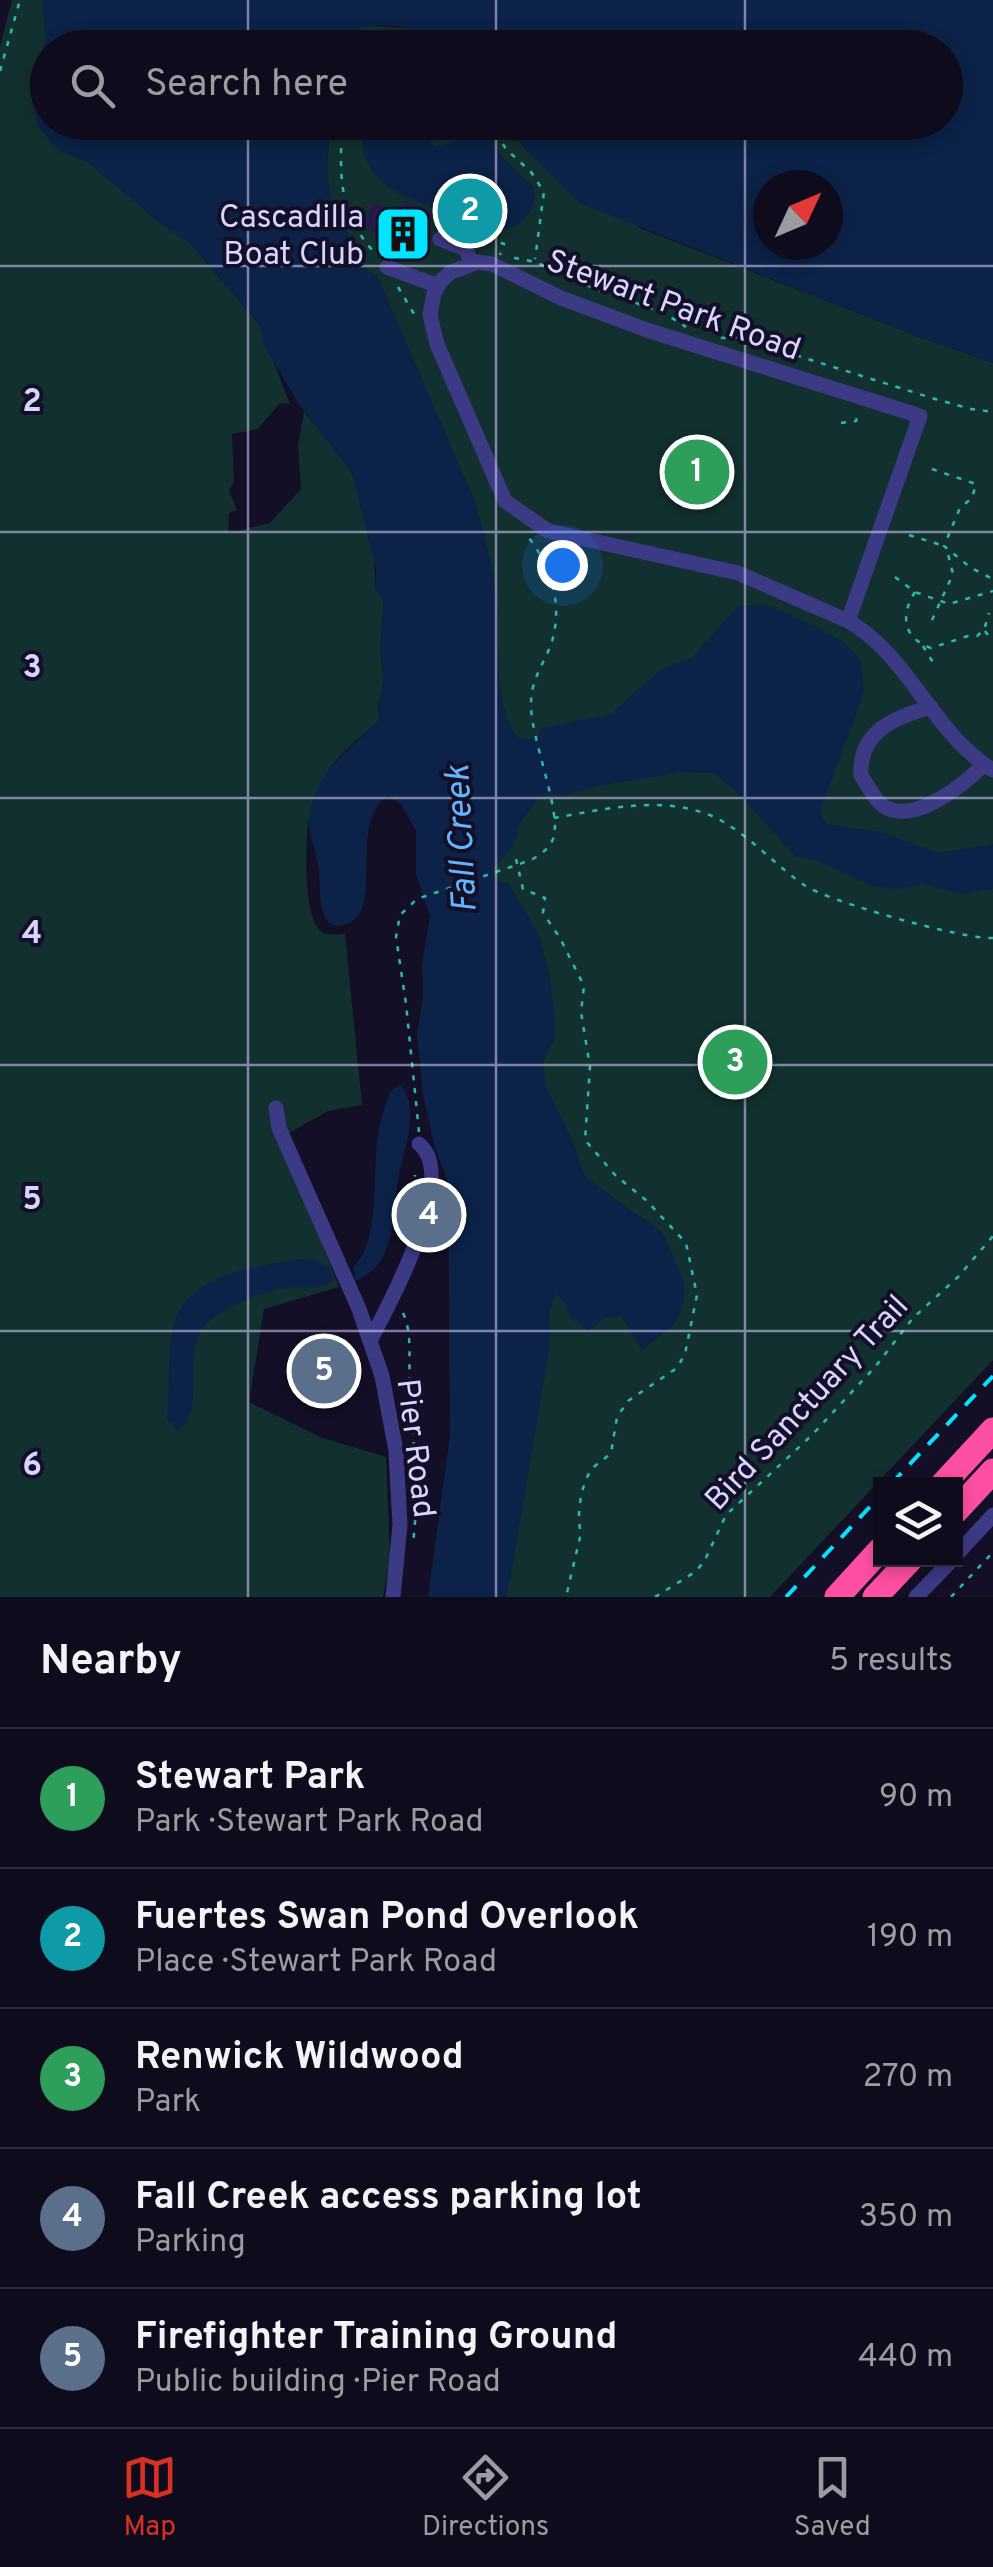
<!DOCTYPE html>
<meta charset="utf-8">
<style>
body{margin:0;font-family:Overpass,sans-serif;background:#1c1929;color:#f1f3f6}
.controls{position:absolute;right:30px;bottom:30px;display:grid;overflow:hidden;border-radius:0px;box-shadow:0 5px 15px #0003}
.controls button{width:90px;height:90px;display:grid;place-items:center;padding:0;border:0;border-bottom:2px solid #2e2b3b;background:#0e0b1c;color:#f1f3f6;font:50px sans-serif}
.compass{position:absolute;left:753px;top:170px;width:90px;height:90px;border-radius:50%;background:#0e0b1c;box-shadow:0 5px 15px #0003;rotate:46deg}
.you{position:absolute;left:562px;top:565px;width:35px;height:35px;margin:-25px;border:8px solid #fff;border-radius:50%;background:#1a73e8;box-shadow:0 0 0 15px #1a73e833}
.badge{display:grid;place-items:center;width:65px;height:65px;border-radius:50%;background:#d93025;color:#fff;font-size:32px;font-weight:700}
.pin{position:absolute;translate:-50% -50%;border:5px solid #fff;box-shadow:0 2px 10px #0006}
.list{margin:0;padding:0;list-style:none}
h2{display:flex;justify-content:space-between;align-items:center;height:130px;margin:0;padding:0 40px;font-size:42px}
h2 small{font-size:32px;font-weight:400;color:#9b9ba3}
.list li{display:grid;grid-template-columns:65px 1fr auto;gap:30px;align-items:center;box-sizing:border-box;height:140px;padding:0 40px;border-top:2px solid #2e2b3b}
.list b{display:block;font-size:38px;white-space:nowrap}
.list p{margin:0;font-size:32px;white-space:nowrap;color:#9b9ba3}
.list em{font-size:32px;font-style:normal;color:#9b9ba3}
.icon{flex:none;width:55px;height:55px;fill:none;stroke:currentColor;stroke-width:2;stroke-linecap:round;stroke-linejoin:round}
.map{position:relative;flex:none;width:993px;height:1597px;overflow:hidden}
.search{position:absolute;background:#0e0b1c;box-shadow:0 5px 15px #0003;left:30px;right:30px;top:30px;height:110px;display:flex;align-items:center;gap:25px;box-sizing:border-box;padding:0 35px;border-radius:55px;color:#9b9ba3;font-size:38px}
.sheet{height:830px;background:#0e0b1c}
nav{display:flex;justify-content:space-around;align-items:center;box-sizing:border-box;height:140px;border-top:2px solid #2e2b3b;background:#0e0b1c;font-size:28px;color:#9b9ba3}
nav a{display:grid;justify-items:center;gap:5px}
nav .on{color:#d93025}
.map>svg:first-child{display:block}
.green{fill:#12302f}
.water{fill:#0c2248;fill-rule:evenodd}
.building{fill:#241b47}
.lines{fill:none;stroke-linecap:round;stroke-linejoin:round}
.path{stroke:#2fb8b0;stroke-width:2.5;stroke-dasharray:5 8;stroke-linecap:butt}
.minor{stroke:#3d3a85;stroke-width:15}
.highway{stroke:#ff4fa3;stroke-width:25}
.rail{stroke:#00e5ff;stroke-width:4;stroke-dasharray:15 12;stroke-linecap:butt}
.grid{fill:none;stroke:#d9d4ff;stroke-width:2.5;stroke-opacity:0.55}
.labels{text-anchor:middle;stroke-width:8;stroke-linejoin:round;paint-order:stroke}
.poi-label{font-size:32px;fill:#d9d4ff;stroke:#130f26;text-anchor:end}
.street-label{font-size:32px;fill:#d9d4ff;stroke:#130f26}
.water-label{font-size:35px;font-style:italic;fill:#62b6ff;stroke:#130f26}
.grid-label{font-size:32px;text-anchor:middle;font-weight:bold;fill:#d9d4ff;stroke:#130f26;stroke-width:8;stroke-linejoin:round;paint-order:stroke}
</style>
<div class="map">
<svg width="993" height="1597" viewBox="0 0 993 1597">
<rect width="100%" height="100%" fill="#130f26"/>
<path class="green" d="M12 0H42L45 9 46 38 32 100 56 148 88 162 163 225 189 242 259 324 290 404 280 403 258 429 232 434 234 481 229 491 237 510 229 513 228 533 270 523 301 489 298 446 304 412C319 431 342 452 352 474 366 504 377 557 375 589L384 599 380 651 384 679 378 705 379 720C362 737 336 755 325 776 320 787 312 800 310 812 305 834 302 920 322 932 328 936 338 934 345 934L362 1105 328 1111 282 1137 339 1287 264 1309 249 1402 320 1437 386 1457 390 1557 383 1597H0V46Z
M366 26C399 26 430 29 457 47L340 48C345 34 354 30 366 26Z
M330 123H505L530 154 640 228 917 336 993 363V1360L770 1597H466L455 730 257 209 327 167Z"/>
<path class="water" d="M42 0H993V363L917 336 579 203 530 154 505 123 946 122V48H457C431 30 355 7 340 47L48 48V122L330 123 327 167 331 200 366 268 378 277 473 497C484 532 494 568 497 604 500 644 493 691 512 729 517 741 526 740 538 738L539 731 546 727 611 714 660 670 693 657 732 612 744 605H768L823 630 843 642 861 661 864 692 820 812 826 824 882 832 938 853 993 844V889L964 894 922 884 899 889 872 886 816 860 796 857 736 791 714 773 683 772 609 784 561 796 551 793 540 797 521 822 512 848 492 869 495 878 509 884 539 935 550 979 555 1020 554 1039 543 1062 545 1084 575 1146 585 1177 662 1232 685 1284 682 1309 673 1326 642 1350 622 1317 603 1318 588 1332 578 1322 570 1319 565 1302 556 1294 550 1309 549 1352 507 1597H428L450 1435 448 1182 435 1148 423 1095 417 1034 423 996 422 965 430 916 416 874V831L401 804 388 796C348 820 383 906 351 922 315 940 321 887 319 870 314 833 299 830 318 788 330 761 359 741 379 720L378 705 384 679 380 651 384 599 375 589 376 569 352 473 298 403 264 345 259 324 189 242 163 225 88 162 56 148 38 126 32 100 46 38ZM768 185H828V245H768Z
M389 123H481L504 159 534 188C539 223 500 243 473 221L474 211 469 208 462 216C437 206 410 203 388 187 362 168 345 119 395 126 402 127 412 127 418 130 424 133 430 142 435 147L452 142 454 136 440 126Z
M401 1085C422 1111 401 1156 397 1185 393 1211 394 1239 380 1262 374 1271 364 1277 355 1281L353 1267C382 1243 371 1166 379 1129 381 1116 387 1104 390 1091Z
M301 1259H313L329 1267 333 1281C319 1292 297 1285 280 1289 257 1293 217 1310 203 1328 182 1354 207 1415 177 1430L167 1419C170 1390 167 1360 172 1332 183 1273 254 1267 301 1259Z"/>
<path class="building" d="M405 201 433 213 413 260 400 255 402 249 396 246 398 241 363 226 373 202 394 211 396 206 402 209Z
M298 1355 314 1358 309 1382 293 1378Z"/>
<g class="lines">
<path class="path" d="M353 48C375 26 418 35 443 48
M0 71 20 0
M342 122C340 176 337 214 377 255
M489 122 506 149 531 172 544 192 535 259
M465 227 504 244 500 255
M462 234 470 213
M514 258C542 261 563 275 589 286 621 300 657 306 686 327
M398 287 417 319
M721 338 738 337 935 399 971 409 993 412
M841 423 856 421 858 413
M932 469 976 484 972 498 960 508 944 546 971 568 993 579
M909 535 941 545
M895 577 915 592 949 604 993 591
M915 592C900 616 903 638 931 648L968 636H977L984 630 989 613
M932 620 953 574 947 550
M985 631 990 638
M923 646 934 664
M554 818C605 809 662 795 712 816 744 830 775 865 804 885 827 901 964 940 993 938
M516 859 523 889 545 898 543 913 560 938 584 986 581 1012 590 1067 585 1140 615 1175 647 1201 686 1243 697 1295 685 1354 677 1368 628 1401 617 1417 611 1453C605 1459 597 1463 592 1469 581 1483 576 1516 581 1533L566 1597
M419 1132 406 1004 396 937 400 915 417 899 531 860C540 855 549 849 553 839 563 814 530 737 531 704 531 680 542 667 550 647 565 607 551 564 525 533
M401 1240 415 1175
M403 1313C413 1334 408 1361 410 1384 412 1438 420 1489 413 1543
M655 1597 695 1572 704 1562 726 1515 811 1436 875 1367 913 1318 958 1277 993 1236
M951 1597 993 1552"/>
<path class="minor" d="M440 239 466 249 472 264
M478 262 492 264 561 298 647 330 920 416 848 621 738 573 548 531 505 501 437 344 430 315 434 293 441 281 451 272Z
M387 267 438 286
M848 621C910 656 932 733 993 770
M931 707C895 717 859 731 861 775 866 783 872 795 879 802 906 831 965 785 984 764
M276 1108 279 1128 359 1309 382 1376 396 1451 400 1525 393 1597
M371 1339C390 1303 459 1176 419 1144
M956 1555 993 1515
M916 1597 952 1560"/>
<path class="highway" d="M943 1484 993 1430
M956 1511 993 1471
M837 1597 880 1550
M875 1597 910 1560"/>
<path class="rail" d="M891 1484 993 1376
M786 1597 880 1496"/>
</g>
<path class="grid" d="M248 0V48M496 0V48M745 0V48M248 122V1597M496 122V1597M745 122V1597M0 266H993M0 532H993M0 798H993M0 1065H993M0 1331H993"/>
<defs>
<g id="building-square" transform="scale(2.875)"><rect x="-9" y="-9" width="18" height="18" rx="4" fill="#00e5ff" stroke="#130f26"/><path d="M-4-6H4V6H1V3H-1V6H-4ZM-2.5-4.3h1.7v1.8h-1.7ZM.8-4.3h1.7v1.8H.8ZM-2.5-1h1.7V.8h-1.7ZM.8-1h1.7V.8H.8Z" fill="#111"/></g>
</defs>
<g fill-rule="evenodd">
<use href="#building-square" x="403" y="234"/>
</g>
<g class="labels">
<g class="poi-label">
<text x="364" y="227">Cascadilla<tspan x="364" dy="37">Boat Club</tspan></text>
</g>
<g class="street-label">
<text transform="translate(674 304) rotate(20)" y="11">Stewart Park Road</text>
<text transform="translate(806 1402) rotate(-47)" y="11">Bird Sanctuary Trail</text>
<text transform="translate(417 1448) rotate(83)" y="11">Pier Road</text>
</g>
<g class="water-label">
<text transform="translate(460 839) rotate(-93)" y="12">Fall Creek</text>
</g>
</g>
<g class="grid-label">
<text x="32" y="411">2</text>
<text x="32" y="677">3</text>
<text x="32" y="943">4</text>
<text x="32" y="1209">5</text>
<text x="32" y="1475">6</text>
</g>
</svg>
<div class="controls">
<button><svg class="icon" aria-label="layers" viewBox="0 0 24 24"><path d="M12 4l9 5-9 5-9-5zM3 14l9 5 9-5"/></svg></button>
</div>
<svg class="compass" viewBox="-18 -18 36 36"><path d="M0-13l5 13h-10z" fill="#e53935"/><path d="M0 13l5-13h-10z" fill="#9b9ba3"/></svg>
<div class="you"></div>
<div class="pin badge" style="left:697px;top:472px;background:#2e9e5b">1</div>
<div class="pin badge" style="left:470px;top:211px;background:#0f9aa8">2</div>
<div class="pin badge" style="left:735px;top:1062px;background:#2e9e5b">3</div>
<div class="pin badge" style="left:429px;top:1215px;background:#5c6f8a">4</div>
<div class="pin badge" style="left:324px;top:1371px;background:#5c6f8a">5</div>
<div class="search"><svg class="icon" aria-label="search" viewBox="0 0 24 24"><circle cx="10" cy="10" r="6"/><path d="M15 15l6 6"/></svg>Search here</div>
</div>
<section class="sheet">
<h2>Nearby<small>5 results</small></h2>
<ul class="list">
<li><span class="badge" style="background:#2e9e5b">1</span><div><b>Stewart Park</b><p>Park · Stewart Park Road</p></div><em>90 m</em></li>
<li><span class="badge" style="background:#0f9aa8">2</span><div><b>Fuertes Swan Pond Overlook</b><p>Place · Stewart Park Road</p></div><em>190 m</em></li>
<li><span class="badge" style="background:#2e9e5b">3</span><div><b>Renwick Wildwood</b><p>Park</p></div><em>270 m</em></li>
<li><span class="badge" style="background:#5c6f8a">4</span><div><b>Fall Creek access parking lot</b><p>Parking</p></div><em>350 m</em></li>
<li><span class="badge" style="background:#5c6f8a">5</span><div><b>Firefighter Training Ground</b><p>Public building · Pier Road</p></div><em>440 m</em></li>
</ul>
</section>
<nav>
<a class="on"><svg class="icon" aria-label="map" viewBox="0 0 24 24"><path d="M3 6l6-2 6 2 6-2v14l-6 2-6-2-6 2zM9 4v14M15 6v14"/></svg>Map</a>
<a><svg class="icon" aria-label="directions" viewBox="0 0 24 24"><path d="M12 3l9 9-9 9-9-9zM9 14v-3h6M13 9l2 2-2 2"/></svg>Directions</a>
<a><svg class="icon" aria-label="saved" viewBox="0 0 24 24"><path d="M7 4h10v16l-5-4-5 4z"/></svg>Saved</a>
</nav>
